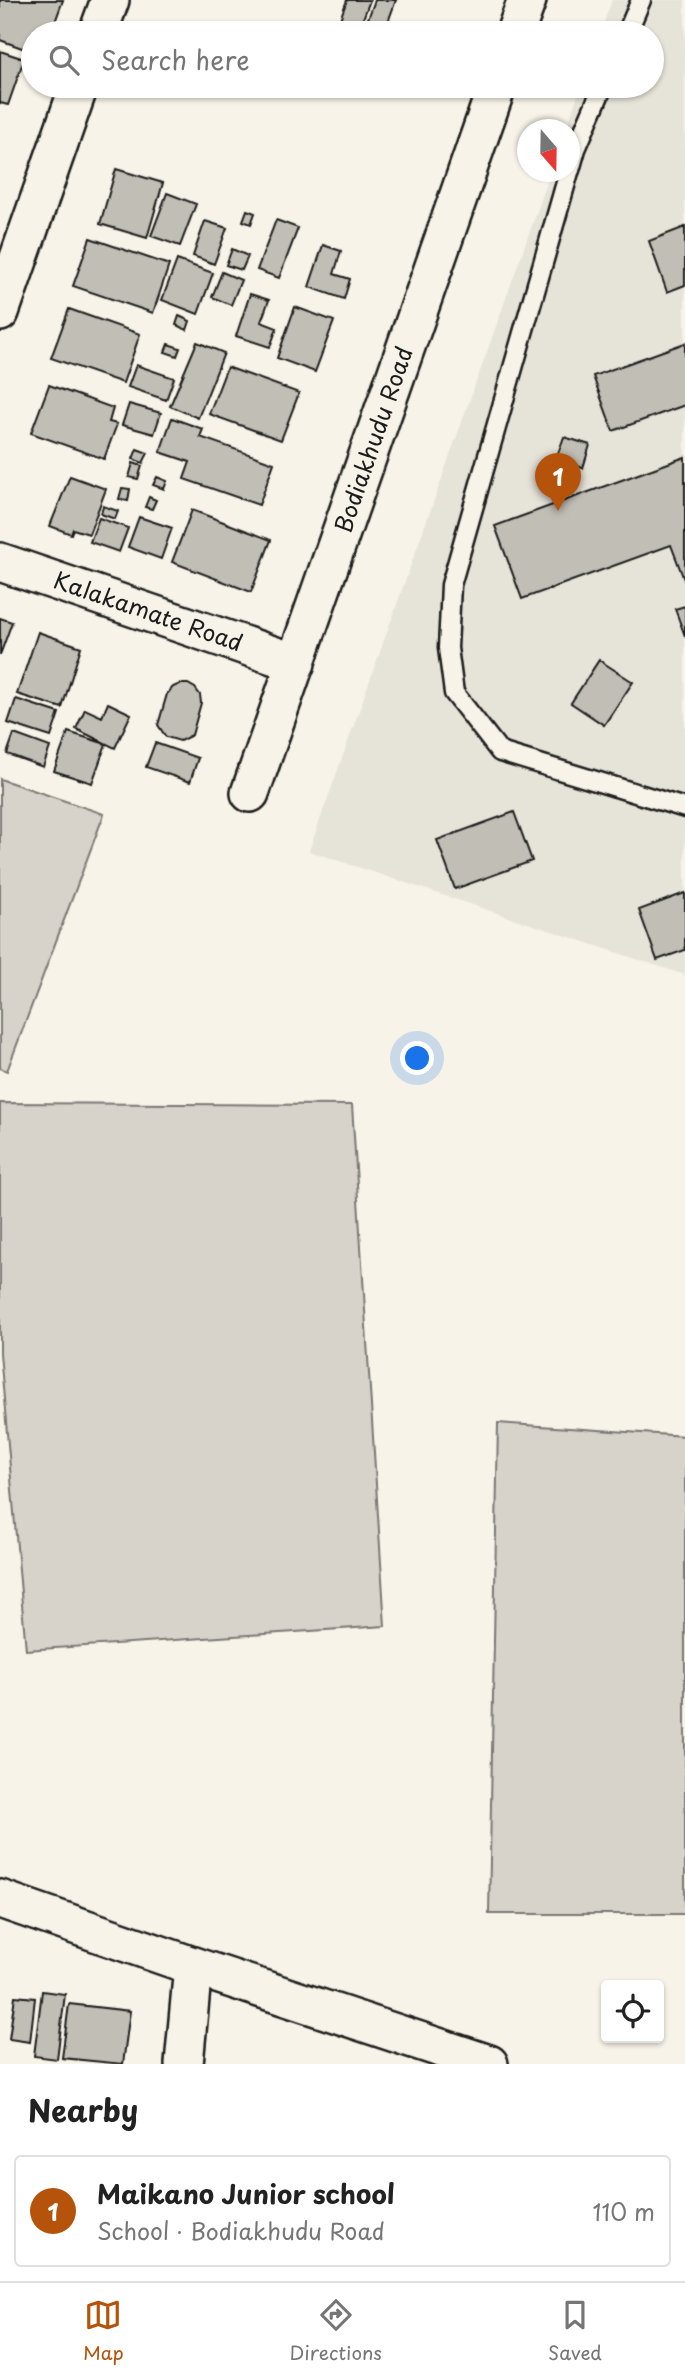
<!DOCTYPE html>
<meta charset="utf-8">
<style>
body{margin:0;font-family:"Playpen Sans",sans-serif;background:#f2f2f2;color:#222}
.controls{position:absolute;right:21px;bottom:21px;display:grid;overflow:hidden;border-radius:7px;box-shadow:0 2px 5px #0004}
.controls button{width:63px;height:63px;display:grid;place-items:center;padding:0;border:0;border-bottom:2px solid #e0e0e0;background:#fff;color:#222;font:35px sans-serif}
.compass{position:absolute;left:517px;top:119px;width:63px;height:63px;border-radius:50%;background:#fff;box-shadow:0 2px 5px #0004;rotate:160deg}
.you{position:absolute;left:418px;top:1059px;width:24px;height:24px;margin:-18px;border:5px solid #fff;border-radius:50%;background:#1a73e8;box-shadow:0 0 0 10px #1a73e833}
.badge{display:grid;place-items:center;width:46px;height:46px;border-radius:50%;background:#b45309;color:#fff;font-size:23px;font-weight:700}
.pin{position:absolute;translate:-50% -58px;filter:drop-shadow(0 2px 4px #0008)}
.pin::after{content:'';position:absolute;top:37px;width:24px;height:21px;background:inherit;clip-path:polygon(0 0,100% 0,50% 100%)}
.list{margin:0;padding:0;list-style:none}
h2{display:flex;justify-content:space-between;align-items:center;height:91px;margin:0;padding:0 28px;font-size:30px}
h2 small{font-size:23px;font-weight:400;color:#767676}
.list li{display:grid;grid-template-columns:46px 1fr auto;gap:21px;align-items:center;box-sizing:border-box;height:112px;margin:0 14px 14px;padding:0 14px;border:2px solid #e0e0e0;border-radius:7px}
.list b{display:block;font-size:26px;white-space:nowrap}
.list p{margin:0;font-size:23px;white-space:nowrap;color:#767676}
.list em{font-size:23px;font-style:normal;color:#767676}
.icon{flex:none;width:38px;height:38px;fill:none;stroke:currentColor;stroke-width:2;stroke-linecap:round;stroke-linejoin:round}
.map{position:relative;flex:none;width:685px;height:2064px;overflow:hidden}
.search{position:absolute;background:#fff;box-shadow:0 2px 5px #0004;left:21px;right:21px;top:21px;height:77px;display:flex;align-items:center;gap:18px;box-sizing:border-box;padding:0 24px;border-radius:38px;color:#767676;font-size:26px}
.sheet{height:217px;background:#fff}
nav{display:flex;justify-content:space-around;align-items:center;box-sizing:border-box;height:98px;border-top:2px solid #e0e0e0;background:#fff;font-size:19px;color:#767676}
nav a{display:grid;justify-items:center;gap:4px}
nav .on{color:#b45309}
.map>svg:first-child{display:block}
.built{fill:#e6e3d9}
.green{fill:#d7d3cb;stroke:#7a7874;stroke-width:2}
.building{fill:#c0beb5;stroke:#1c1c1c;stroke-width:2}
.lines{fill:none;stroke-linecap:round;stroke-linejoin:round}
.service-casing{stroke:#1c1c1c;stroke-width:23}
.minor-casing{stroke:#1c1c1c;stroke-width:42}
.service{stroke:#f7f3e8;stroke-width:18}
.minor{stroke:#f7f3e8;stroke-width:37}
.labels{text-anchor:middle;stroke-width:7;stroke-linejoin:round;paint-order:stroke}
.street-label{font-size:23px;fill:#1c1c1c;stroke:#f7f3e8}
</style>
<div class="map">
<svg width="685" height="2064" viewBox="0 0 685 2064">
<rect width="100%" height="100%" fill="#f7f3e8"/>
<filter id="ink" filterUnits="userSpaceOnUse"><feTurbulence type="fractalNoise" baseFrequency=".0143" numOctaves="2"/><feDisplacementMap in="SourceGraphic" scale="14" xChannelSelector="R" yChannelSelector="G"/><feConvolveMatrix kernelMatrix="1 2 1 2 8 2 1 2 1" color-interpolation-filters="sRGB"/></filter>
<g filter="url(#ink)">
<path class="built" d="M612 0H685V975L309 851 551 172H570V130L566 129 581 86H652V33H600Z"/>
<path class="green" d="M0 779 104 814 7 1071 0 1068Z
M0 1103 352 1105 385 1626 26 1650 0 1353Z
M498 1423 685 1436V1914H489Z"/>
<path class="building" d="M0 0H63L51 33H33V52L0 40Z
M347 0H370L358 32 338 25Z
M375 0H396L384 33 363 32Z
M446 25 460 31 459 33H443Z
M0 51 24 59 8 105 0 103Z
M116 169 163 183 147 238 100 224Z
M167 193 196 204 180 246 151 236Z
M247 210 255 213 251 224 243 221Z
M276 220 298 228 279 278 257 270Z
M205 221 227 228 214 264 193 256Z
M685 227V285L667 292 649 241Z
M90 238 169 265 153 313 73 286Z
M323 245 341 251 334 274 350 279 344 299 309 287Z
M232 249 248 256 242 270 226 265Z
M177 260 213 273 198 314 162 300Z
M222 272 241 280 231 305 212 297Z
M250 294 269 300 261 322 277 328 270 347 236 336Z
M295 307 334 321 315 372 277 358Z
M69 309 140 334 123 383 51 358Z
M179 316 190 321 187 330 176 325Z
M197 342 224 353 198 418 170 406Z
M685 343V405L613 431 593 376Z
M168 344 180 348 177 356 165 352Z
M136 365 174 378 166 400 128 387Z
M227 367 299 393 281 440 209 414Z
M49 385 113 408 109 422 117 424 104 459 31 433Z
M129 404 161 413 154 434 122 425Z
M172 418 203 429 200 437 274 463 259 505 184 479 190 462 160 452Z
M564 437 590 445 583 468 556 459Z
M137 449 148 453 143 463 133 459Z
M685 457V582L671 545 522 599 495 526Z
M133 463 142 466 138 479 129 477Z
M70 476 106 489 89 534 73 529 71 534 50 526Z
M157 477 167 481 164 489 153 485Z
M122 488 130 489 128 501 119 499Z
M149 497 156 500 152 509 145 507Z
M103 506 118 511 115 519 101 514Z
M192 510 271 540 251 592 172 562Z
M139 517 172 528 161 559 128 547Z
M99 518 128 528 119 552 90 542Z
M685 606V636L675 609Z
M0 618 12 622 0 655Z
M38 632 81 647 62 708 17 694Z
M599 660 633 682 604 725 571 703Z
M180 684H188L195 688 200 695 201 703 192 735 180 741 166 737 158 725 167 694 173 687Z
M16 699 59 713 51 737 8 723Z
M108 703 131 714 115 748 76 729 85 709 102 717Z
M68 732 106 744 92 783 54 771Z
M14 734 50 747 43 767 7 754Z
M155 743 198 758 190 782 146 767Z
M514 812 532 861 455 889 437 840Z
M685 893V950L657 960 639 910Z
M42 1991 65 1994 57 2059 34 2056Z
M15 1996 35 1998 30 2042 9 2039Z
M69 2004 130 2011 123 2064 62 2058Z"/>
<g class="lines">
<g class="service-casing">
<path id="service" d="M627 33 641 0
M570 170 576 149 603 86
M569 172 451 585 448 648 454 693 500 752 685 808"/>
</g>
<g class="minor-casing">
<path id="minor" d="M98 33 110 0
M515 33 527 0
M0 312 79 86
M0 562 296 663
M250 793 497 86
M0 1899 193 1966 489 2064
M184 2064 193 1966"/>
</g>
<use href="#service" class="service"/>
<use href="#minor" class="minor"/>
</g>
</g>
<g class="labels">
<g class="street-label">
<text transform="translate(374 440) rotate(-71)" y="8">Bodiakhudu Road</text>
<text transform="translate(148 612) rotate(19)" y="8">Kalakamate Road</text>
</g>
</g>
</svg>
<div class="controls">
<button><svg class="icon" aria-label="locate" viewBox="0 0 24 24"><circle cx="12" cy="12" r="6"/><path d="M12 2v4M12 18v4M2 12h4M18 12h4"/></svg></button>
</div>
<svg class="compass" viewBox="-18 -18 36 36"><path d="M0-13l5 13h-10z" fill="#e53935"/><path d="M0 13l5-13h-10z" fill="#767676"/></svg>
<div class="you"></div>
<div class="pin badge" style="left:558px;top:511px">1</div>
<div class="search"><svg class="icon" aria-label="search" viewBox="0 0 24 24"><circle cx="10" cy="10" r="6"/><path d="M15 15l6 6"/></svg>Search here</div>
</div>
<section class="sheet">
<h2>Nearby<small></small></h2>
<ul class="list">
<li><span class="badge">1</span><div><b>Maikano Junior school</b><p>School · Bodiakhudu Road</p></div><em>110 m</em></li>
</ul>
</section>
<nav>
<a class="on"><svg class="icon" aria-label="map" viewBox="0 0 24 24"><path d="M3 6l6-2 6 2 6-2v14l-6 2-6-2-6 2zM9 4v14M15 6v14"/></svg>Map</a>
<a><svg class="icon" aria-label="directions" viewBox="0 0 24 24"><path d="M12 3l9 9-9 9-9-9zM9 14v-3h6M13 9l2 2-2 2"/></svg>Directions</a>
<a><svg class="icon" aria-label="saved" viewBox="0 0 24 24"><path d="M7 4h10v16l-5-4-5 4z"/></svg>Saved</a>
</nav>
